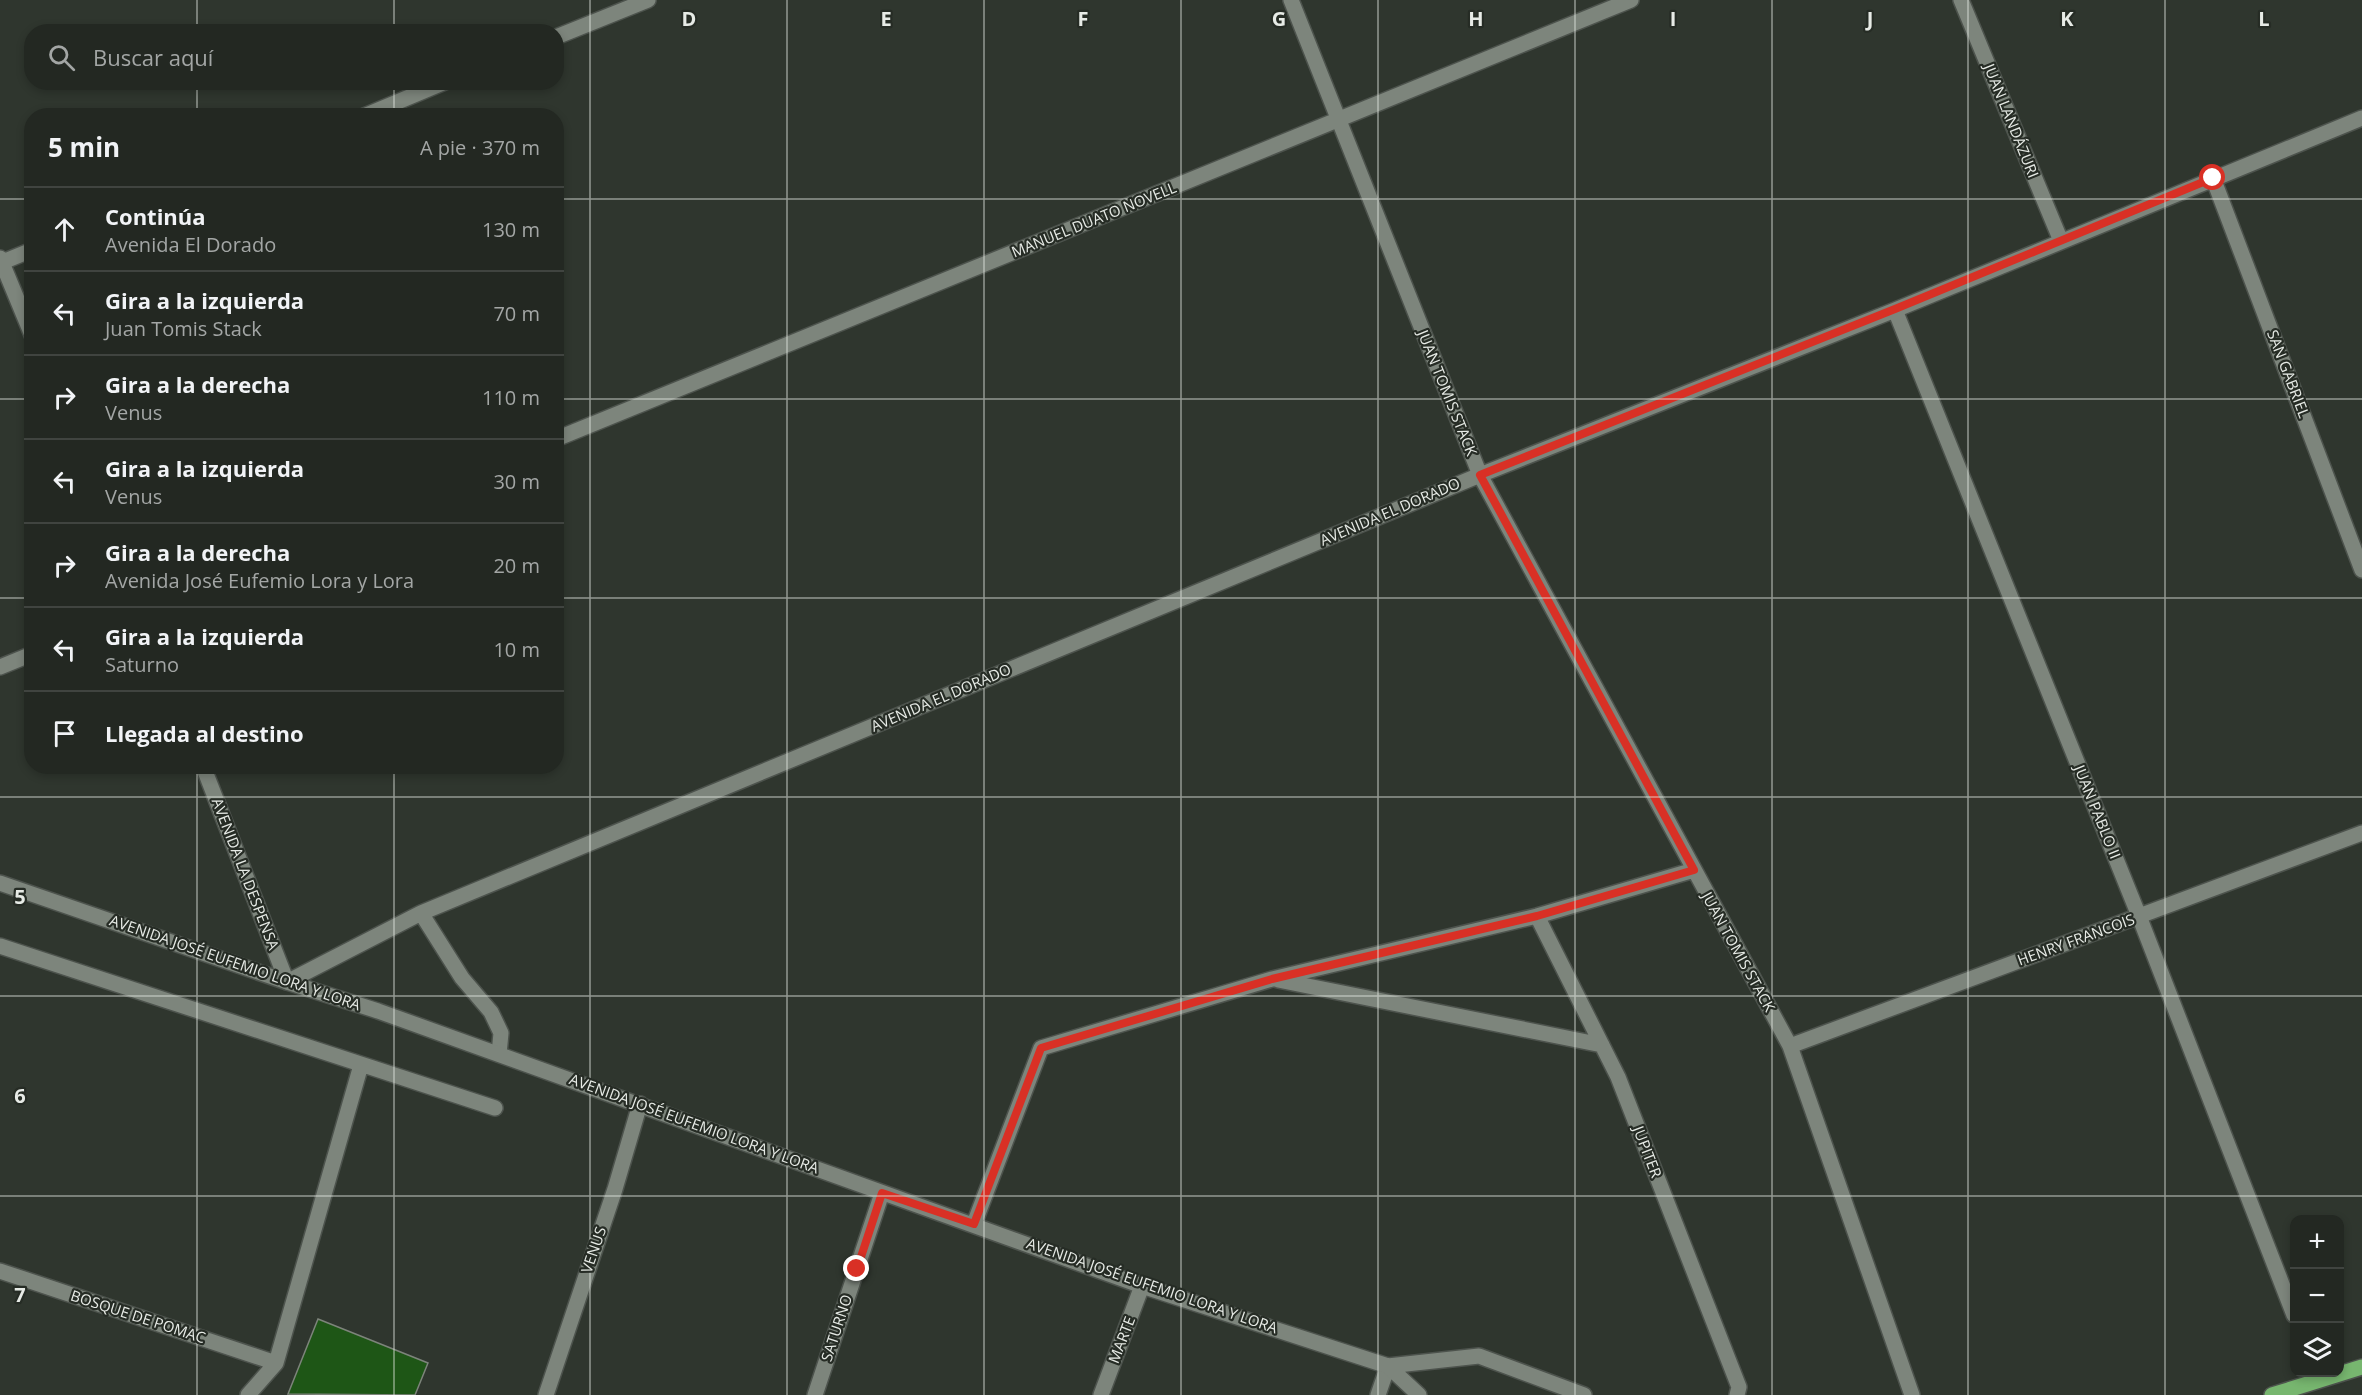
<!DOCTYPE html>
<html lang="es">
<meta charset="utf-8">
<style>
body{margin:0;font-family:"Open Sans",sans-serif;background:#2f342f;color:#f1f3f6}
.controls{position:absolute;right:18px;bottom:18px;display:grid;overflow:hidden;border-radius:12px;box-shadow:0 3px 9px #0003}
.controls button{width:54px;height:54px;display:grid;place-items:center;padding:0;border:0;border-bottom:2px solid #404440;background:#232822;color:#f1f3f6;font:30px sans-serif}
.stop{position:absolute;width:18px;height:18px;margin:-14px;border:4px solid #d93025;border-radius:50%;background:#fff}
.stop.end{background:#d93025;border-color:#fff;box-shadow:0 2px 6px #0008}
.list{margin:0;padding:0;list-style:none}
h2{display:flex;justify-content:space-between;align-items:center;height:78px;margin:0;padding:0 24px;font-size:26px}
h2 small{font-size:20px;font-weight:400;color:#a3a6a5}
.list li{display:grid;grid-template-columns:39px 1fr auto;gap:18px;align-items:center;box-sizing:border-box;height:84px;padding:0 24px;border-top:2px solid #404440}
.list b{display:block;font-size:22px;white-space:nowrap}
.list p{margin:0;font-size:20px;white-space:nowrap;color:#a3a6a5}
.list em{font-size:20px;font-style:normal;color:#a3a6a5}
.icon{flex:none;width:33px;height:33px;fill:none;stroke:currentColor;stroke-width:2;stroke-linecap:round;stroke-linejoin:round}
.map{position:relative;flex:none;width:2362px;height:1395px;overflow:hidden}
.search{position:absolute;background:#232822;box-shadow:0 3px 9px #0003;left:24px;top:24px;width:540px;height:66px;display:flex;align-items:center;gap:15px;box-sizing:border-box;padding:0 21px;border-radius:24px;color:#a3a6a5;font-size:22px}
.panel{position:absolute;background:#232822;box-shadow:0 3px 9px #0003;left:24px;top:108px;width:540px;height:666px;border-radius:24px}
.map>svg:first-child{display:block}
.building{fill:#1e5616;stroke:#7d847b;stroke-width:1.5}
.lines{fill:none;stroke-linecap:round;stroke-linejoin:round}
.minor-casing{stroke:#4d534d;stroke-width:18}
.tertiary-casing{stroke:#4d534d;stroke-width:18}
.primary-casing{stroke:#4d534d;stroke-width:18}
.minor{stroke:#7d857c;stroke-width:15}
.tertiary{stroke:#7d857c;stroke-width:15}
.primary{stroke:#77b66f;stroke-width:15}
.route{stroke:#d93025;stroke-width:8}
.grid{fill:none;stroke:#e7ebe6;stroke-width:1.5;stroke-opacity:0.55}
.labels{text-anchor:middle;stroke-width:4.5;stroke-linejoin:round;paint-order:stroke}
.street-label{font-size:15px;fill:#e7ebe6;stroke:#262c25}
.grid-label{font-size:20px;text-anchor:middle;font-weight:bold;fill:#e7ebe6;stroke:#262c25;stroke-width:4.5;stroke-linejoin:round;paint-order:stroke}
</style>
<div class="map">
<svg width="2362" height="1395" viewBox="0 0 2362 1395">
<rect width="100%" height="100%" fill="#2f362e"/>
<path class="building" d="M318 1319 428 1363 415 1395 288 1394Z"/>
<g class="lines">
<g class="minor-casing">
<path id="minor" d="M1291 0 1480 475 1790 1046 1912 1395
M1961 0 2061 241
M556 37 648 0
M364 116 445 82
M2213 178 2362 570
M0 258 32 335
M0 263 32 250
M1895 310 2139 916 2294 1315
M556 439 1631 0
M0 667 32 654
M203 766 287 982 421 913 1480 475 1895 310 2362 118
M421 913 462 978 491 1012 501 1033 499 1054
M1537 916 1618 1077 1739 1387 1737 1395
M0 946 495 1108
M1278 980 1602 1045
M1790 1046 2362 833
M974 1224 1041 1048 1272 979 1537 916 1694 870
M0 1271 276 1363
M248 1395 276 1363 361 1065
M546 1395 615 1189 640 1104
M815 1395 882 1193
M1101 1395 1142 1286
M1378 1395 1388 1366"/>
</g>
<g class="tertiary-casing">
<path id="tertiary" d="M0 883 287 982 378 1011 1142 1286 1388 1366 1419 1395
M1388 1366 1479 1356 1584 1395"/>
</g>
<g class="primary-casing">
<path id="primary" d="M2272 1395 2362 1367"/>
</g>
<use href="#minor" class="minor"/>
<use href="#tertiary" class="tertiary"/>
<use href="#primary" class="primary"/>
</g>
<g class="lines">
<path class="route" d="M857 1269 882 1193 974 1224 1041 1048 1272 979 1537 916 1694 870 1480 475 1895 309 2213 178"/>
</g>
<path class="grid" d="M197 0V32M394 0V32M590 0V1395M787 0V1395M984 0V1395M1181 0V1395M1378 0V1395M1575 0V1395M1772 0V1395M1968 0V1395M2165 0V1395M197 82V116M394 82V116M0 199H32M556 199H2362M0 399H32M556 399H2362M0 598H32M556 598H2362M197 766V1395M394 766V1395M0 797H2362M0 996H2362M0 1196H2362"/>
<g class="labels">
<g class="street-label">
<text transform="translate(2011 121) rotate(68)" y="5">JUAN LANDÁZURI</text>
<text transform="translate(1094 220) rotate(-22)" y="5">MANUEL DUATO NOVELL</text>
<text transform="translate(2288 374) rotate(69)" y="5">SAN GABRIEL</text>
<text transform="translate(1447 393) rotate(68)" y="5">JUAN TOMIS STACK</text>
<text transform="translate(1390 512) rotate(-23)" y="5">AVENIDA EL DORADO</text>
<text transform="translate(941 698) rotate(-23)" y="5">AVENIDA EL DORADO</text>
<text transform="translate(2097 812) rotate(68)" y="5">JUAN PABLO II</text>
<text transform="translate(245 874) rotate(69)" y="5">AVENIDA LA DESPENSA</text>
<text transform="translate(2076 940) rotate(-20)" y="5">HENRY FRANCOIS</text>
<text transform="translate(1738 952) rotate(61)" y="5">JUAN TOMIS STACK</text>
<text transform="translate(235 963) rotate(19)" y="5">AVENIDA JOSÉ EUFEMIO LORA Y LORA</text>
<text transform="translate(694 1124) rotate(20)" y="5">AVENIDA JOSÉ EUFEMIO LORA Y LORA</text>
<text transform="translate(1647 1152) rotate(69)" y="5">JUPITER</text>
<text transform="translate(594 1250) rotate(-71)" y="5">VENUS</text>
<text transform="translate(1152 1286) rotate(19)" y="5">AVENIDA JOSÉ EUFEMIO LORA Y LORA</text>
<text transform="translate(138 1317) rotate(18)" y="5">BOSQUE DE POMAC</text>
<text transform="translate(837 1328) rotate(-72)" y="5">SATURNO</text>
<text transform="translate(1122 1340) rotate(-69)" y="5">MARTE</text>
</g>
</g>
<g class="grid-label">
<text x="689" y="26">D</text>
<text x="886" y="26">E</text>
<text x="1083" y="26">F</text>
<text x="1279" y="26">G</text>
<text x="1476" y="26">H</text>
<text x="1673" y="26">I</text>
<text x="1870" y="26">J</text>
<text x="2067" y="26">K</text>
<text x="2264" y="26">L</text>
<text x="20" y="904">5</text>
<text x="20" y="1103">6</text>
<text x="20" y="1302">7</text>
</g>
</svg>
<div class="controls">
<button>+</button>
<button>−</button>
<button><svg class="icon" aria-label="layers" viewBox="0 0 24 24"><path d="M12 4l9 5-9 5-9-5zM3 14l9 5 9-5"/></svg></button>
</div>
<div class="stop" style="left:2213px;top:178px"></div>
<div class="stop end" style="left:857px;top:1269px"></div>
<div class="search"><svg class="icon" aria-label="search" viewBox="0 0 24 24"><circle cx="10" cy="10" r="6"/><path d="M15 15l6 6"/></svg>Buscar aquí</div>
<section class="panel">
<h2>5 min<small>A pie · 370 m</small></h2>
<ul class="list">
<li><svg class="icon" aria-label="ahead" viewBox="0 0 24 24"><path d="M12 20V5M6 11l6-6 6 6"/></svg><div><b>Continúa</b><p>Avenida El Dorado</p></div><em>130 m</em></li>
<li><svg class="icon" aria-label="left" viewBox="0 0 24 24"><path d="M17 20v-9H6M10 6l-5 5 5 5"/></svg><div><b>Gira a la izquierda</b><p>Juan Tomis Stack</p></div><em>70 m</em></li>
<li><svg class="icon" aria-label="right" viewBox="0 0 24 24"><path d="M7 20v-9h11M14 6l5 5-5 5"/></svg><div><b>Gira a la derecha</b><p>Venus</p></div><em>110 m</em></li>
<li><svg class="icon" aria-label="left" viewBox="0 0 24 24"><path d="M17 20v-9H6M10 6l-5 5 5 5"/></svg><div><b>Gira a la izquierda</b><p>Venus</p></div><em>30 m</em></li>
<li><svg class="icon" aria-label="right" viewBox="0 0 24 24"><path d="M7 20v-9h11M14 6l5 5-5 5"/></svg><div><b>Gira a la derecha</b><p>Avenida José Eufemio Lora y Lora</p></div><em>20 m</em></li>
<li><svg class="icon" aria-label="left" viewBox="0 0 24 24"><path d="M17 20v-9H6M10 6l-5 5 5 5"/></svg><div><b>Gira a la izquierda</b><p>Saturno</p></div><em>10 m</em></li>
<li><svg class="icon" aria-label="arrive" viewBox="0 0 24 24"><path d="M6 21V4h12l-3 4 3 4H6"/></svg><div><b>Llegada al destino</b></div></li>
</ul>
</section>
</div>
